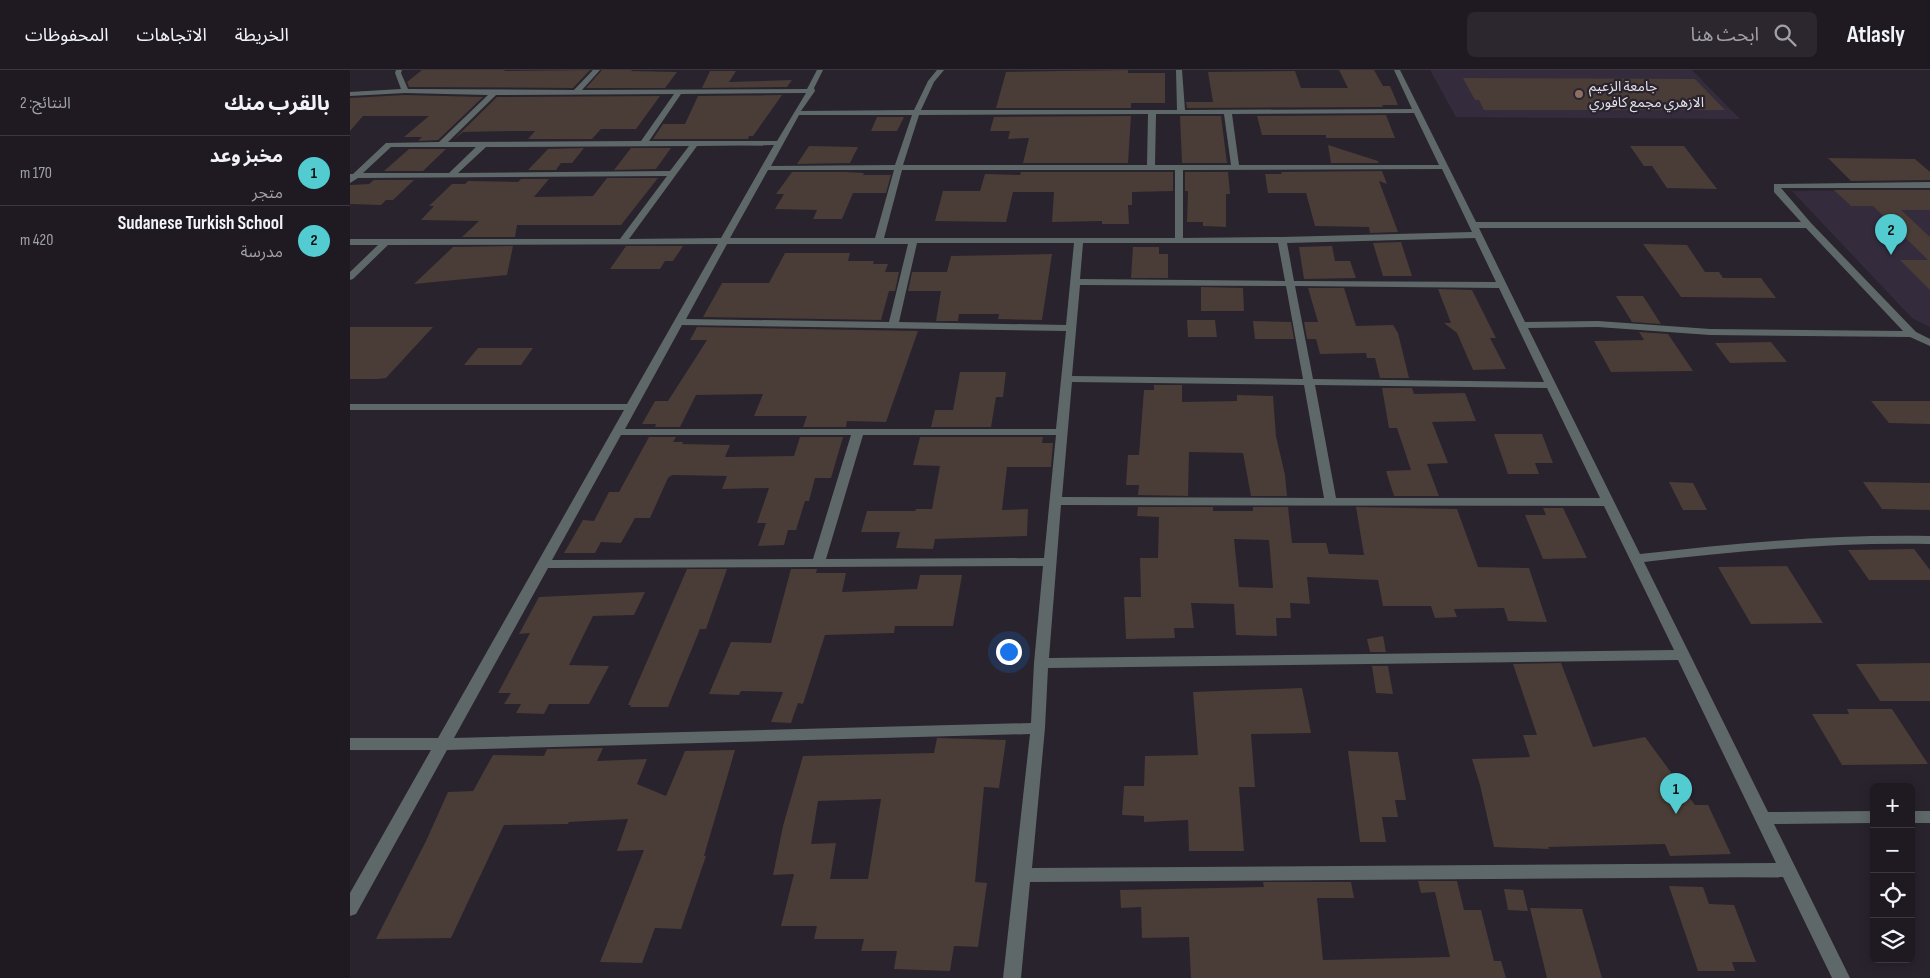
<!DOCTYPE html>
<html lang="ar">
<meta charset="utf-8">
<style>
body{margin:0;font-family:"Sofia Sans Condensed","Noto Sans Arabic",sans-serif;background:#2c272f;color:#f1f3f6;direction:rtl}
.controls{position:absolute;right:15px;bottom:15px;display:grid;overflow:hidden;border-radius:8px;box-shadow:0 2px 12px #0003}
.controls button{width:45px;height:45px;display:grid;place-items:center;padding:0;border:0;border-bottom:1px solid #3c3840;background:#1f1a22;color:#f1f3f6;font:25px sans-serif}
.you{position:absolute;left:658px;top:581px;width:18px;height:18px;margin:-12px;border:4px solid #fff;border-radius:50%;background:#1a73e8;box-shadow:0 0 0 8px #1a73e833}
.badge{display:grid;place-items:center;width:32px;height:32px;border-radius:50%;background:#52ccd0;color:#111;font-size:16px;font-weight:700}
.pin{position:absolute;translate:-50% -41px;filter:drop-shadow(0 1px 2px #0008)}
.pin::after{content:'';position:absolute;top:26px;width:18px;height:15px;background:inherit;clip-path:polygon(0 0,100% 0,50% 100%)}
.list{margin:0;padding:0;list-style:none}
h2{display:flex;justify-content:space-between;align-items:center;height:65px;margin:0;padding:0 20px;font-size:21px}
h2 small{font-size:16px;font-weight:400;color:#a1a1a5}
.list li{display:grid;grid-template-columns:32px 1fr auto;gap:15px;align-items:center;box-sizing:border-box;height:70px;padding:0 20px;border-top:1px solid #3c3840}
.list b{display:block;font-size:19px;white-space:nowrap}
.list p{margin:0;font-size:16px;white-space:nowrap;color:#a1a1a5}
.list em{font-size:16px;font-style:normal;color:#a1a1a5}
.icon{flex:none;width:28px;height:28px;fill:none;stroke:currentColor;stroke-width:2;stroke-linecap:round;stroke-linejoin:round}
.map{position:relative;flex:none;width:1580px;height:908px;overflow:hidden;direction:ltr}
header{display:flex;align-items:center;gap:30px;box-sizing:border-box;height:70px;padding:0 25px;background:#1f1a22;border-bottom:1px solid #3c3840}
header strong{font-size:24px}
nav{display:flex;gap:28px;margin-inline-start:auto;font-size:18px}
.search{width:350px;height:45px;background:#2c272f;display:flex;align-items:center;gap:12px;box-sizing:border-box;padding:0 18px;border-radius:8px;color:#a1a1a5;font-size:19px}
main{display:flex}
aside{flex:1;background:#1f1a22}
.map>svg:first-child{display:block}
.built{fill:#342c3d}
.building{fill:#4a3c36;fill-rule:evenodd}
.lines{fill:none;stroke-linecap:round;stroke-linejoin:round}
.street{fill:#5f6869;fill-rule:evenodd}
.education-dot{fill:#8d6e63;stroke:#29232e;stroke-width:2}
.labels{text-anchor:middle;stroke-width:4.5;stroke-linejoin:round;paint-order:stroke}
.far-poi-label{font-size:14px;fill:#e5e1e9;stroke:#29232e;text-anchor:start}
</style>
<header>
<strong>Atlasly</strong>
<div class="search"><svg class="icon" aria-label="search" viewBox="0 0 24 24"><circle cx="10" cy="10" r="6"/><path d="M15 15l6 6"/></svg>ابحث هنا</div>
<nav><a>الخريطة</a><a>الاتجاهات</a><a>المحفوظات</a></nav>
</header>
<main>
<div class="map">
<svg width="1580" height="908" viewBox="0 0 1580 908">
<rect width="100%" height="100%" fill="#29232e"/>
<path class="built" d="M1080 0H1342L1390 49 1106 47Z
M1580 120V257L1562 248 1442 121Z"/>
<path class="building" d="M72 0H155L154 1 240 0 223 18 59 17 57 12Z
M252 0H282L281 1 327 2 315 18H236Z
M778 0V3H815V33H781V38H646L656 2Z
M989 0H1024L1033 16H1040L1048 35H1032L1033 37 837 38 836 32H863L858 2 945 1 951 18H998Z
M360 1H386L379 12 442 10 437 17 352 18Z
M1113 8 1345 9 1375 40H1134L1129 30H1125Z
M55 25 133 27 88 70 68 71 72 67H54L79 46H13L0 61V28Z
M432 25 403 66H399L398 69H303L313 54H335L348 26Z
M310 26 286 59H251L242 69H178L185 61H164L113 62 103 70 147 27Z
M1036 45 1045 68H976V65H912L907 46Z
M781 46 778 93H673L679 68 658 69 660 61H640L644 47Z
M830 46H871L877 93H832Z
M527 47H554L547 61H521Z
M978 75 1028 91 1029 93H981Z
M459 76 508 77 500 93 447 94Z
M1280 76H1334L1367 119 1317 118 1302 96H1294Z
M234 78 222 93H211L206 100H178L198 79Z
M281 78H321L306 99 264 100Z
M59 79H96L73 101H34Z
M1478 88 1565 89 1580 102V110L1501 111Z
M1032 101 1037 114 1029 111 1048 162 1020 163 1019 157 965 156 956 123H918L915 104H932L931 102Z
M442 102H495L514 103 513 105H541L536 123H503L492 149H463L467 140 425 139 434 124H426Z
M671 102H823V121L782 122V135H778L779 154H752V151L702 152 704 122H663L656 152 585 151 593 121H630L635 104 670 105Z
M835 102H878L880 124H876V157L853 156V152H837L838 121H835Z
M257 108H308L271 155H167L165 167H112L129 151 71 150 84 136H79L102 114H115L118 111 168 112 171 109H199L184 127 243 126Z
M24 110H64L43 130H36L31 135 0 134V115L19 114Z
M1484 120H1580V140H1551L1580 167V220L1550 190H1578L1523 136H1501Z
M1051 172 1062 206H1033L1023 173Z
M1293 174 1337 175 1355 202H1369L1373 208H1411L1426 228 1331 227Z
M163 176 157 205 64 214 103 177Z
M276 176H333L323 191H315L310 199H260Z
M982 176 985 191H1000L1006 208 954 209 949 177Z
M783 177H809V184H818V208H781Z
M435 183H500L498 191H524L523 194H538L535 202H549L545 221H539L531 250 353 247 372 213H419Z
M702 184 692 250 648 249 649 244H609L608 251H586L591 221H558L562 202H597L601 186Z
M851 217 893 218 894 241H851Z
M958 218H994L1006 256 1043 255 1048 263 1059 308H1030L1025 288H1017L1016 283 970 284 966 269H957L954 252H968Z
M1088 219 1122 220 1146 268H1140L1156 299 1123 300 1107 263 1094 253H1101Z
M1266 226H1293L1311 254 1282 252Z
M837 250H865L867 267H838Z
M903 251 941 252 944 269H905Z
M0 257H83L36 308 28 309H0Z
M347 257 568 261 536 352 497 351 496 357H453L457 346H404L413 324 346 325 330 357H305L306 354H292L305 331H318L357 270H340Z
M1289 262 1318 264 1343 301 1261 302 1244 271 1294 270Z
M1421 272 1437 292 1380 293 1365 273Z
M128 278H183L171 295H114Z
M610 302H656L653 327H646L641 357H581L585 340H603Z
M804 315H832V332L887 331V325L923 326 926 366 935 405 937 426H901L893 383 839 382 838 426 788 425 789 415H776L778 385H789L794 320H804Z
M1032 318H1062L1064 324 1115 323 1126 351 1082 352 1098 393 1077 394 1089 426H1044L1036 401 1061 400 1047 358H1039Z
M1521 331H1580V354L1539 353Z
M1144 364H1192L1203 393H1185L1189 404H1158Z
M299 367H326L323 372H333L332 374 380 375 375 387 444 386 450 367H493L481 408H465L459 431H455L446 460H438L434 475 408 476 416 453H407L419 418 372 419 377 406 322 405 318 408 300 448H285L271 473 251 472 245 483H214L233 450 244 451 259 422H269Z
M570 367H693L692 373H703L701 397H657L652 440 678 439 677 466 585 469 583 479 546 478 550 462H511L517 441H565L566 439H582L590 396 563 395Z
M1319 412 1343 413 1357 440H1333Z
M1513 412 1580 413V440L1532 439Z
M788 437H863V441H903V437H938L942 473H976L979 484 1014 485 1006 437 1107 439 1128 497 1179 498 1197 552 1158 551 1154 538 1104 539 1107 547 1085 548 1081 536H1033L1028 510 957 507 960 534 940 533 941 548H926L927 566 886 565 884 534 841 533 844 558H824L825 568 776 569 774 527H791L790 488H808V485L809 447 787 446ZM884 469 919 470 923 518 889 517Z
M1193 438H1213L1237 488 1193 489 1175 445H1196Z
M1564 479 1580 500V510H1519L1498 480Z
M1437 496 1473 553 1401 554 1368 497Z
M337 499H377L356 559H350L318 637H280L281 635H278Z
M441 499H467L466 503H496L492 522 567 519 570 505H612L603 556H545L544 563 475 565 453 634 448 633 441 653 421 652 433 622 391 621 389 625 359 624 381 572 421 573Z
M295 522 284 545 243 546 219 595 259 596 239 634H199L194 644 166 643 171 634H154L161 623H148L180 563 169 564 189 527Z
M1033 566 1036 582H1020L1017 569Z
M1211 593 1243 677 1295 667 1345 735H1358L1381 784 1320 786 1315 774 1198 777 1199 779 1144 777 1130 715 1122 689 1180 687 1173 665H1187L1163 594Z
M1580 593V631H1530L1506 594Z
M1022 596H1038L1043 624 1026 623Z
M952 618 961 663 901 664 905 717H889L894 781H839L838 750 794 752V746L772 745 774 716H794L795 686 848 685 843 622Z
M1497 639H1542L1578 694 1492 695 1462 644H1499Z
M587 668 656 670 649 718 634 717 625 812 637 813 628 877 604 876 600 901 544 899 547 881H511L514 869H464L467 856H431L444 804 423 805 433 756 453 686 584 683ZM531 729 518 809H480L486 773 461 774 468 731Z
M253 678 247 691 297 689 287 714 316 726 335 681 385 680 354 786H356L331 859 305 858 292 893 250 892 294 780 267 781 278 749 219 752 218 754 154 755 101 868 26 869 76 771 98 722 123 721 143 685 194 686 197 679Z
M998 681 1048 682 1056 730H1045L1048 747H1032L1036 772H1010Z
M1068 811H1107L1114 840H1131L1144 891H1151L1156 908H841L839 867 792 868 791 837 771 838 770 820 914 817 913 812H1001L1004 828H967L973 890 1100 887 1085 822 1071 823Z
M1319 816 1353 817 1359 834 1384 835 1406 892H1382L1385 901H1348Z
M1154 819 1173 820 1178 841 1158 840Z
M1180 838 1232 839 1252 908H1197Z"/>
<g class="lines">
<path class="street" d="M46 0H52L51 3 58 19 224 20 243 0H250L232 20 457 19 467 0H473L464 18 465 21 451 41 564 40 578 11 587 0H594L584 12 571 40H827L826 0H832L835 40 1062 39 1044 0H1050L1126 152H1451L1424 122V114L1580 112V118H1431L1461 153 1566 262 1580 269V276L1560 267 1360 265 1248 257 1178 258 1290 484C1387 473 1483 464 1580 466V474C1484 472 1389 481 1294 492L1418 742 1524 741V753L1424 754 1500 908H1482L1433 807 680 812 671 908H653L680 664 97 680 6 844 0 846V823L81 680H0V668H88L274 340H0V334H277L368 174 38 175 3 209 0 210V202L28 175H0V169H270L317 106 8 108 0 113V104H3L36 73 89 72 138 25 55 23 0 26V22L51 19 45 3ZM456 23 427 71H299L331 24ZM324 24 291 71 98 72 146 25ZM1064 43 1089 95H889L882 44ZM798 44 797 95H553L569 45ZM806 44H874L881 95H805ZM449 45H562L545 95 421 96ZM424 75 371 168 279 169 347 76ZM339 76 320 101 108 103 136 77ZM41 77H126L99 103H13ZM1092 99 1122 162 932 167 833 168V100ZM418 100H544L525 168H380ZM552 100H825V168H534ZM1129 158H1456L1553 261 1360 259 1248 251 1175 252ZM1125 168 1146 212 944 211 937 173ZM567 173H724L716 255 549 252ZM733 173H928L935 211 730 209ZM377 174H558L539 252 336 249ZM730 215 936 216 953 309 722 306ZM945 216 1149 218 1194 312 963 309ZM332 255 716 261 706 359H275ZM722 312 954 315 974 428 712 427ZM965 315 1197 318 1250 428H986ZM271 365H501L463 489 202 490ZM513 365H706L694 488 476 489ZM711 435 1254 436 1324 580 699 588ZM693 496 684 593 681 653 104 668 198 498ZM1328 590 1426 793 682 798 695 658 698 598Z
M1561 741H1580V753H1561Z"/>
</g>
<circle class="education-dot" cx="1229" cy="24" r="5"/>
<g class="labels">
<g class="far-poi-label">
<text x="1239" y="21">جامعة الزعيم<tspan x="1239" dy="16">الازهري مجمع كافوري</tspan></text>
</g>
</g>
</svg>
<div class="controls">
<button>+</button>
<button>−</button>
<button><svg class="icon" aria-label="locate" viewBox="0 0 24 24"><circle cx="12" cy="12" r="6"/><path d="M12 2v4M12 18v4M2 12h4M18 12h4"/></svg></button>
<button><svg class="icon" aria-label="layers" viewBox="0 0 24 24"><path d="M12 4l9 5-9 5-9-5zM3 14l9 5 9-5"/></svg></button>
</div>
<div class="you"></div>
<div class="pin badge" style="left:1326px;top:744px">1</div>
<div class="pin badge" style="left:1541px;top:185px">2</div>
</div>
<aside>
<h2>بالقرب منك<small>النتائج: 2</small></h2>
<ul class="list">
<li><span class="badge">1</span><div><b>مخبز وعد</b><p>متجر</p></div><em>170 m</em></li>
<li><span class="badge">2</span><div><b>Sudanese Turkish School</b><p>مدرسة</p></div><em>420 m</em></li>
</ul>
</aside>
</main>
